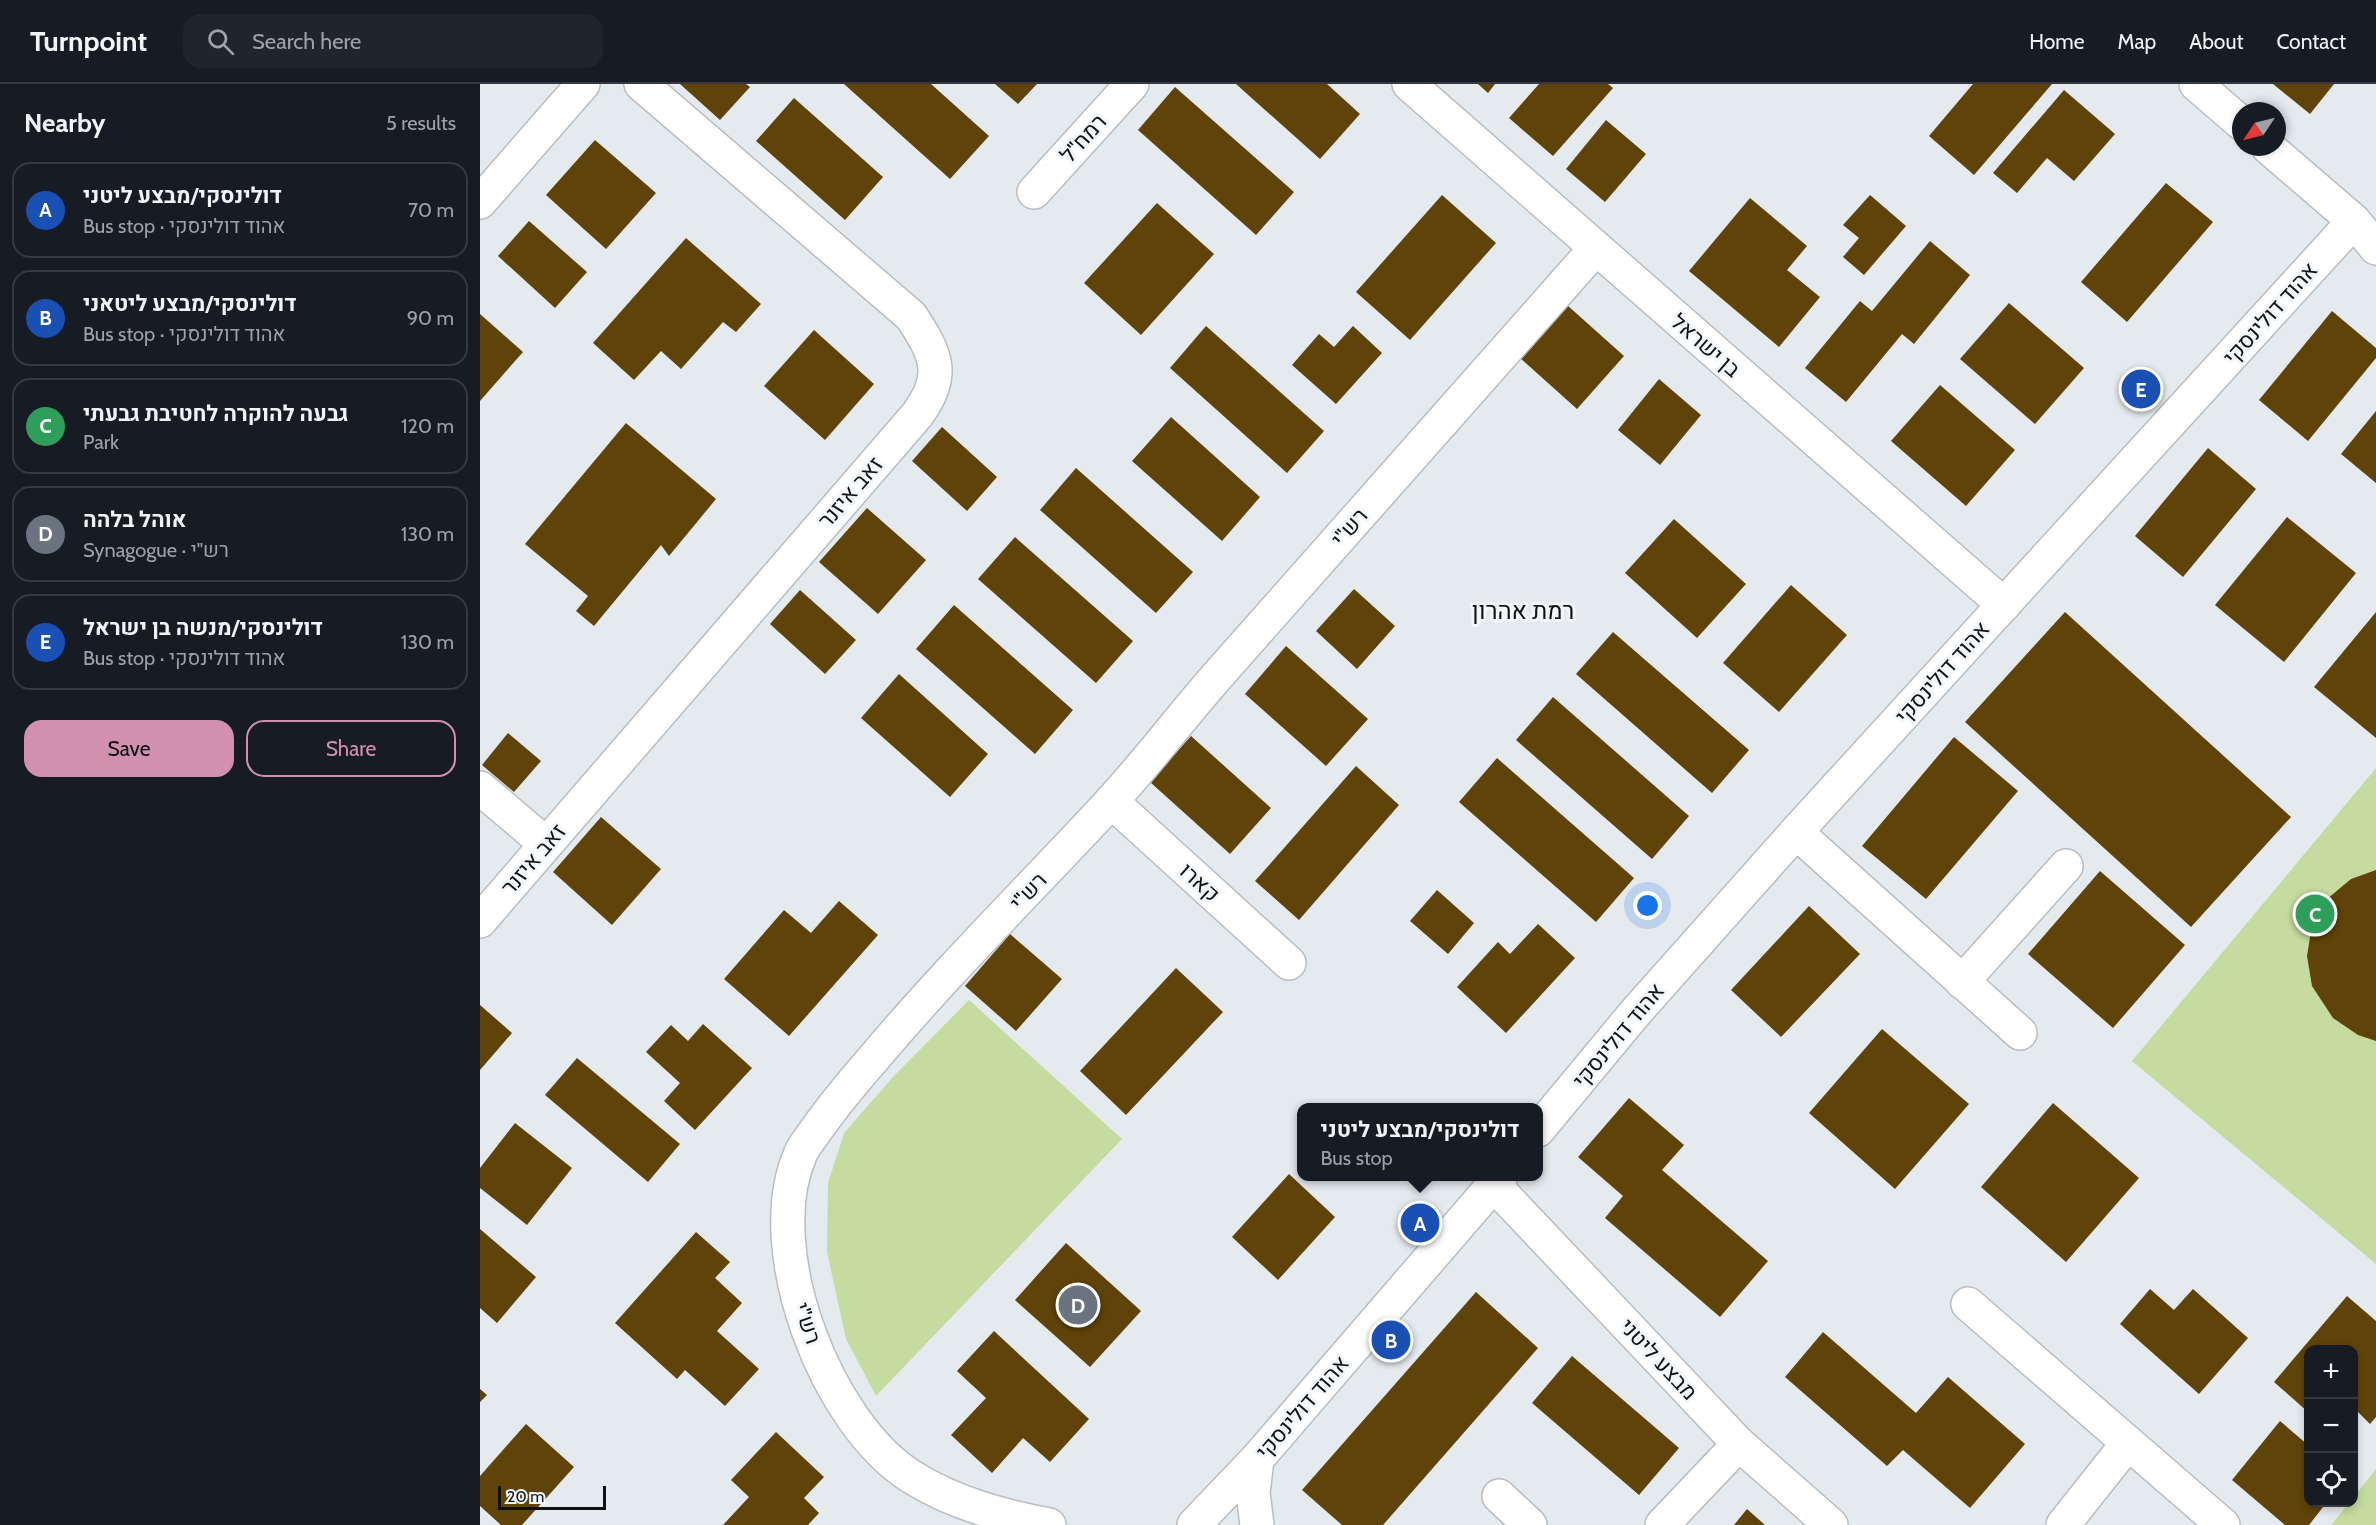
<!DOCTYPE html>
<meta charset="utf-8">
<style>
body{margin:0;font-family:Cabin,Heebo,sans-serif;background:#20242c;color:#f1f3f6}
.controls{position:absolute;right:18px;bottom:18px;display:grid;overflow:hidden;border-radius:12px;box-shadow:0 3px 9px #0003}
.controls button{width:54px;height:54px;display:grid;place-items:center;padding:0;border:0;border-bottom:2px solid #363941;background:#171b24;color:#f1f3f6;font:30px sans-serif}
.compass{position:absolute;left:1752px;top:18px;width:54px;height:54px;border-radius:50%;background:#171b24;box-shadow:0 3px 9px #0003;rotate:235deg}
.scale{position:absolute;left:18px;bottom:15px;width:108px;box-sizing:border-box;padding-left:6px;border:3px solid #0f1112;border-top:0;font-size:16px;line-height:21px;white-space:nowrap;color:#0f1112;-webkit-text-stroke:4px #f3f7fb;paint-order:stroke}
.you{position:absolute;left:1168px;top:822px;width:21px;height:21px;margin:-15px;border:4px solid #fff;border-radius:50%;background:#1a73e8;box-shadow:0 0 0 9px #1a73e833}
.badge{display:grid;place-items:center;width:39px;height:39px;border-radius:50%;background:#d190ad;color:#fff;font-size:20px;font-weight:700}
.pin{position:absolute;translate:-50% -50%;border:3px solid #fff;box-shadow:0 2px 6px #0006}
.popup{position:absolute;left:817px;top:1019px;width:246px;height:78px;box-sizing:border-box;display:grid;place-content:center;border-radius:12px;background:#171b24;filter:drop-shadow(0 2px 4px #0005);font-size:20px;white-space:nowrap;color:#9ea1a6}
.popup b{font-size:22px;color:#f1f3f6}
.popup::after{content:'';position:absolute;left:50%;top:100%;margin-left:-12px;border:12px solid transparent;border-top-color:#171b24}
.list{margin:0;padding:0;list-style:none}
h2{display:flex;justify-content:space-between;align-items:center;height:78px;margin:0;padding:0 24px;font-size:26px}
h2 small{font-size:20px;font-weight:400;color:#9ea1a6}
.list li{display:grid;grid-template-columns:39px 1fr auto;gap:18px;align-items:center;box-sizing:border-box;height:96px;margin:0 12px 12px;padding:0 12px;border:2px solid #363941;border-radius:18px}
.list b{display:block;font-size:22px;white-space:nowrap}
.list p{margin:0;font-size:20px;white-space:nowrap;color:#9ea1a6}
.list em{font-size:20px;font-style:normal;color:#9ea1a6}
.actions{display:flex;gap:12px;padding:18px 24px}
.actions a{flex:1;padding:14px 0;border:2px solid #d190ad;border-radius:18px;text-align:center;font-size:21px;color:#d190ad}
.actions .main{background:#d190ad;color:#111}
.icon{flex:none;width:33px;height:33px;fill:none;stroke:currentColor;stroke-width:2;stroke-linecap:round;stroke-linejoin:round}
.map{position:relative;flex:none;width:1896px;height:1441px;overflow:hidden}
header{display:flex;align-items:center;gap:36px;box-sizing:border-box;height:84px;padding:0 30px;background:#171b24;border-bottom:2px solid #363941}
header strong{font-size:28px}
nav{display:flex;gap:33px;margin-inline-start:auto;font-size:21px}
.search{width:420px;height:54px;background:#20242c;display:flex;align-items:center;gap:15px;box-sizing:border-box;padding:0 21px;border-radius:18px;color:#9ea1a6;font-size:22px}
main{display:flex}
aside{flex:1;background:#171b24}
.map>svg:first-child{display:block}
.green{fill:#c5db9f}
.building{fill:#604308}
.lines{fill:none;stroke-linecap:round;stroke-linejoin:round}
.minor-casing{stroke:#b8bdc1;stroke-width:36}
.minor{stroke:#fff;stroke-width:33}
.labels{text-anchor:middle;stroke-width:6;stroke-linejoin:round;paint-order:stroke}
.street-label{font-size:22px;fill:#0f1112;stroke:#f3f7fb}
.neighbourhood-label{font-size:24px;fill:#0f1112;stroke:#f3f7fb}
</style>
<header>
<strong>Turnpoint</strong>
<div class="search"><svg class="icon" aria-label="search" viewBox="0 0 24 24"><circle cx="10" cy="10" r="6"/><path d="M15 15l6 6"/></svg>Search here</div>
<nav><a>Home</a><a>Map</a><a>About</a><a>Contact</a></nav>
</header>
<main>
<aside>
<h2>Nearby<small>5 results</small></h2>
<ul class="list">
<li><span class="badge" style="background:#1a4fb4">A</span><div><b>דולינסקי/מבצע ליטני</b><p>Bus stop · אהוד דולינסקי</p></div><em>70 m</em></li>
<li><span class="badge" style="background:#1a4fb4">B</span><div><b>דולינסקי/מבצע ליטאני</b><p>Bus stop · אהוד דולינסקי</p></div><em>90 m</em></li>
<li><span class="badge" style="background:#2e9e5b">C</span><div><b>גבעה להוקרה לחטיבת גבעתי</b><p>Park</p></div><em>120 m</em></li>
<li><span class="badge" style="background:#6b7280">D</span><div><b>אוהל בלהה</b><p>Synagogue · רש&quot;י</p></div><em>130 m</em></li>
<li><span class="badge" style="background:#1a4fb4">E</span><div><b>דולינסקי/מנשה בן ישראל</b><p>Bus stop · אהוד דולינסקי</p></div><em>130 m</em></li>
</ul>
<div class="actions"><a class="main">Save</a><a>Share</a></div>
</aside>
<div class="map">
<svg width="1896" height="1441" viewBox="0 0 1896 1441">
<rect width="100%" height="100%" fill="#e5eaee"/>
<path class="green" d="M1896 684V1180L1652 977Z
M489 916 642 1055 396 1312 366 1255 347 1168 348 1099 364 1049 413 993Z
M1896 1385V1441H1851L1869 1419 1874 1418V1413Z"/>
<path class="building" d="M200 0H266L270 3 240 36Z
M364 0H451L509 52 470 95Z
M515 0H557L538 20Z
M756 0H847L880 30 840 75Z
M998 0H1015L1008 9Z
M1059 0H1128L1133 4 1073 72 1029 34Z
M1493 0H1572L1494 91 1449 52Z
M1793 0H1854L1830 30Z
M695 3 814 108 776 151 658 46Z
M1584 6 1635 50 1594 97 1567 74 1537 109 1513 89Z
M314 14 403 93 365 136 276 57Z
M1126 36 1166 70 1125 118 1086 85Z
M115 56 176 109 126 165 66 111Z
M1686 99 1733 138 1647 238 1601 198Z
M962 111 1016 159 930 256 876 208Z
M1390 111 1426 142 1384 191 1363 173 1379 154 1363 141Z
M1270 114 1327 162 1307 186 1340 213 1299 263 1209 187Z
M677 119 734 170 661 251 604 199Z
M49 137 107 188 75 224 18 172Z
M206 154 281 220 256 248 243 238 201 285 181 267 154 296 113 259Z
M1450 157 1490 191 1434 260 1422 250 1366 318 1325 284 1380 217 1392 227Z
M1529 219 1604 284 1555 340 1480 275Z
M1087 221 1144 272 1097 325 1040 274Z
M1852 227 1896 264V274L1828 357 1779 316Z
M0 230 43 268 0 317Z
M726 242 844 347 807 389 690 284Z
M873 242 902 269 856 320 812 281 839 250 854 263Z
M334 246 394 300 345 356 284 302Z
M1179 295 1221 331 1180 381 1138 346Z
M1460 301 1535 366 1486 422 1411 357Z
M1896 327V399L1861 370Z
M691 333 780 413 742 457 652 377Z
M146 339 236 415 189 472 181 461 114 542 96 527 108 512 45 460Z
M462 343 517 393 487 427 432 377Z
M1728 364 1776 405 1703 493 1655 452Z
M596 384 713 488 676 529 560 426Z
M387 424 446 476 398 530 339 478Z
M1807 433 1876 489 1804 578 1735 521Z
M1194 435 1266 500 1217 554 1145 489Z
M535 453 653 557 616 599 498 495Z
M1311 501 1367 551 1299 628 1243 579Z
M874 505 915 542 877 585 836 547Z
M320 506 376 556 345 590 290 540Z
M474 521 593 626 555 670 436 565Z
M1585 528 1811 733 1711 843 1485 638Z
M1896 528V654L1834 603Z
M1133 548 1269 666 1232 709 1096 590Z
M806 562 888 635 846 682 765 610Z
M419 590 508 670 470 713 381 634Z
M1073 613 1209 732 1172 775 1036 656Z
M28 649 61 677 34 708 2 681Z
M711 652 791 724 750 770 670 698Z
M1474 653 1538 707 1446 815 1382 762Z
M1017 674 1154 794 1116 838 979 718Z
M876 682 919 721 819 836 775 797Z
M121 733 181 785 132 841 73 788Z
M1896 786V957L1878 951 1853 934 1832 902 1827 872 1832 841 1847 815 1871 795Z
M1620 787 1705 861 1633 944 1548 870Z
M957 806 994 839 968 870 930 837Z
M359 817 398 851 309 952 244 895 304 826 331 849Z
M1329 822 1380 870 1301 953 1251 906Z
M1058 840 1095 874 1026 949 977 903 1018 858 1030 870Z
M530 850 582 895 536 947 485 902Z
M696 884 743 928 646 1031 600 987Z
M0 921 32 949 0 986Z
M223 940 272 984 215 1046 184 1017 200 999 166 968 191 941 208 957Z
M1402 945 1489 1020 1415 1105 1329 1029Z
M97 974 200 1060 168 1098 65 1011Z
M1149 1014 1204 1061 1182 1086 1288 1177 1240 1233 1125 1134 1143 1112 1098 1073Z
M1573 1019 1659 1094 1586 1178 1501 1103Z
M35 1039 92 1084 47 1141 0 1104V1084Z
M809 1090 855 1133 798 1196 752 1153Z
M0 1145 56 1193 17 1239 0 1224Z
M216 1148 250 1178 235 1194 262 1219 237 1247 279 1285 245 1322 205 1286 197 1295 135 1239Z
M586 1159 661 1227 610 1283 535 1216Z
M1670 1205 1694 1226 1713 1205 1768 1254 1719 1310 1640 1240Z
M996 1208 1058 1264 903 1441H862L822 1406Z
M1867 1212 1896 1237V1333L1890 1340 1877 1327 1874 1331V1266H1828V1328L1794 1298Z
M514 1247 609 1335 570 1378 543 1354 512 1389 471 1351 506 1314 477 1287Z
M1343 1248 1436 1329 1468 1293 1545 1360 1490 1424 1423 1366 1407 1382 1305 1293Z
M1092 1272 1199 1364 1159 1411 1052 1319Z
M0 1305 7 1311 0 1318Z
M1800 1337 1828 1361V1418H1847L1829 1441H1805L1752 1396Z
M46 1340 94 1383 42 1441H21L0 1422V1392Z
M296 1348 344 1393 324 1414 339 1429 328 1441H243L269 1413 251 1396Z
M1267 1425 1285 1441H1254Z"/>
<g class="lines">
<g class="minor-casing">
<path id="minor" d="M929 0 1524 521
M1716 0 1761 39
M1788 63 1874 137 1896 164
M554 108 652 0
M0 118 103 0
M0 704 66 760
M631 717 809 879
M1316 748 1540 949
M0 837 437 331C467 291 456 270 431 232L161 0
M1482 898 1586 782
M1058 1046 1155 929 1316 748 1874 137
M1014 1101 1259 1360 1351 1441
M1488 1220 1743 1441
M777 1375 773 1409 777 1441
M1019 1412 1050 1441
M569 1441C522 1432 473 1419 432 1393 347 1340 279 1166 320 1071 323 1063 329 1056 334 1049 352 1023 372 999 393 975 467 887 549 806 627 722 666 680 701 633 739 590 865 448 990 306 1116 164
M714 1441 777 1375 1021 1092
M1182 1441 1259 1360
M1583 1441 1648 1359"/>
</g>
<use href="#minor" class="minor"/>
</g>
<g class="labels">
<g class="street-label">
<text transform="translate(603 54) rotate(-48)" y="8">רמח"ל</text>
<text transform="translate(1790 229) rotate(-48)" y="8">אהוד דולינסקי</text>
<text transform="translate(1226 261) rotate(41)" y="8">בן ישראל</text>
<text transform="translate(370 408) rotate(-49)" y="8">זאב איזנר</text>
<text transform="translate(869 443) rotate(-49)" y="8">רש"י</text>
<text transform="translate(1462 588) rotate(-48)" y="8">אהוד דולינסקי</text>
<text transform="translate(53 775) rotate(-49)" y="8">זאב איזנר</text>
<text transform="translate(720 798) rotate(42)" y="8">קארו</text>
<text transform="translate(548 807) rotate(-47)" y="8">רש"י</text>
<text transform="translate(1138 951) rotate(-50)" y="8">אהוד דולינסקי</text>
<text transform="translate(328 1239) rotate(71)" y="8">רש"י</text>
<text transform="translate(1179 1275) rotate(47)" y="8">מבצע ליטני</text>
<text transform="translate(822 1323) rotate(-49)" y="8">אהוד דולינסקי</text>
</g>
<g class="neighbourhood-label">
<text x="1043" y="535">רמת אהרון</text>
</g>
</g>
</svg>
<div class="controls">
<button>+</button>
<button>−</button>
<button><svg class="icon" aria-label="locate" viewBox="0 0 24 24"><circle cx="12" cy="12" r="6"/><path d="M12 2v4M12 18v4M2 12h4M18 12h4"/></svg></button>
</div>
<svg class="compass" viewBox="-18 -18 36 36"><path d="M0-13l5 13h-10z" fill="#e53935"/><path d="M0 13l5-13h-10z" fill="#9ea1a6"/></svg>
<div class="scale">20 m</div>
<div class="you"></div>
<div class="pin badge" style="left:940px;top:1139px;background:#1a4fb4">A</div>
<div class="popup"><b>דולינסקי/מבצע ליטני</b>Bus stop</div>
<div class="pin badge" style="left:911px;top:1256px;background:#1a4fb4">B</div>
<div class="pin badge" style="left:1835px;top:830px;background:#2e9e5b">C</div>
<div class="pin badge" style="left:598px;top:1221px;background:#6b7280">D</div>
<div class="pin badge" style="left:1661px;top:305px;background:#1a4fb4">E</div>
</div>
</main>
